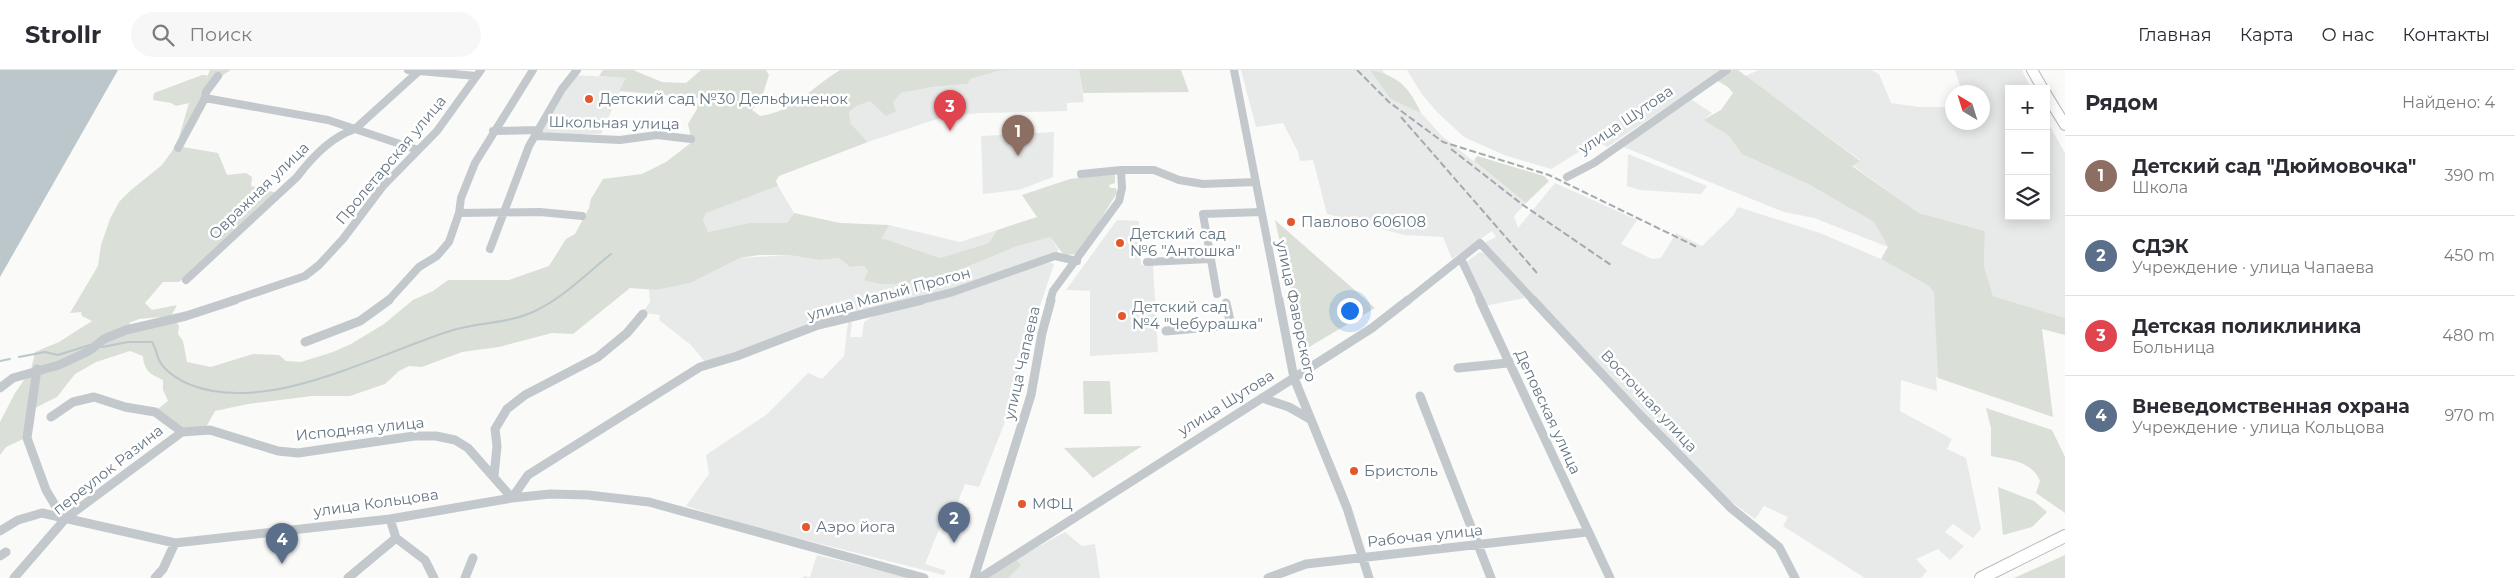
<!DOCTYPE html>
<html lang="ru">
<meta charset="utf-8">
<style>
body{margin:0;font-family:Montserrat,sans-serif;background:#f7f7f7;color:#2b2b33}
.controls{position:absolute;right:15px;top:15px;display:grid;overflow:hidden;border-radius:0px;box-shadow:0 2px 12px #0003}
.controls button{width:45px;height:45px;display:grid;place-items:center;padding:0;border:0;border-bottom:1px solid #e1e1e2;background:#fff;color:#2b2b33;font:25px sans-serif}
.compass{position:absolute;left:1945px;top:15px;width:45px;height:45px;border-radius:50%;background:#fff;box-shadow:0 2px 12px #0003;rotate:322deg}
.you{position:absolute;left:1349px;top:240px;width:18px;height:18px;margin:-12px;border:4px solid #fff;border-radius:50%;background:#1a73e8;box-shadow:0 0 0 8px #1a73e833}
.badge{display:grid;place-items:center;width:32px;height:32px;border-radius:50%;background:#db2777;color:#fff;font-size:16px;font-weight:700}
.pin{position:absolute;translate:-50% -41px;filter:drop-shadow(0 1px 2px #0008)}
.pin::after{content:'';position:absolute;top:26px;width:18px;height:15px;background:inherit;clip-path:polygon(0 0,100% 0,50% 100%)}
.list{margin:0;padding:0;list-style:none}
h2{display:flex;justify-content:space-between;align-items:center;height:65px;margin:0;padding:0 20px;font-size:21px}
h2 small{font-size:16px;font-weight:400;color:#7c7c81}
.list li{display:grid;grid-template-columns:32px 1fr auto;gap:15px;align-items:center;box-sizing:border-box;height:80px;padding:0 20px;border-top:1px solid #e1e1e2}
.list b{display:block;font-size:19px;white-space:nowrap}
.list p{margin:0;font-size:16px;white-space:nowrap;color:#7c7c81}
.list em{font-size:16px;font-style:normal;color:#7c7c81}
.icon{flex:none;width:28px;height:28px;fill:none;stroke:currentColor;stroke-width:2;stroke-linecap:round;stroke-linejoin:round}
.map{position:relative;flex:none;width:2065px;height:508px;overflow:hidden}
header{display:flex;align-items:center;gap:30px;box-sizing:border-box;height:70px;padding:0 25px;background:#fff;border-bottom:1px solid #e1e1e2}
header strong{font-size:24px}
nav{display:flex;gap:28px;margin-inline-start:auto;font-size:18px}
.search{width:350px;height:45px;background:#f7f7f7;display:flex;align-items:center;gap:12px;box-sizing:border-box;padding:0 18px;border-radius:28px;color:#7c7c81;font-size:19px}
main{display:flex}
aside{flex:1;background:#fff}
.map>svg:first-child{display:block}
.built{fill:#e8e9e9}
.green{fill:#dadfd7}
.water{fill:#bbc7cb}
.lines{fill:none;stroke-linecap:round;stroke-linejoin:round}
.stream{stroke:#bbc7cb;stroke-width:2}
.major-far1-casing{stroke:#b5babe;stroke-width:12}
.major-casing{stroke:#b5babe;stroke-width:14}
.minor-far1{stroke:#c3c8cc;stroke-width:8}
.minor{stroke:#c3c8cc;stroke-width:9}
.major-far1{stroke:#fff;stroke-width:10}
.major{stroke:#fff;stroke-width:12}
.rail{stroke:#a2aab0;stroke-width:2;stroke-dasharray:7 3;stroke-linecap:butt}
.poi-dot{fill:#e4572e;stroke:#fff;stroke-width:2}
.labels{text-anchor:middle;stroke-width:5;stroke-linejoin:round;paint-order:stroke}
.poi-label{font-size:15px;fill:#657683;stroke:#fff;text-anchor:start}
.street-label{font-size:15px;fill:#657683;stroke:#fff}
</style>
<header>
<strong>Strollr</strong>
<div class="search"><svg class="icon" aria-label="search" viewBox="0 0 24 24"><circle cx="10" cy="10" r="6"/><path d="M15 15l6 6"/></svg>Поиск</div>
<nav><a>Главная</a><a>Карта</a><a>О нас</a><a>Контакты</a></nav>
</header>
<main>
<div class="map">
<svg width="2065" height="508" viewBox="0 0 2065 508">
<rect width="100%" height="100%" fill="#fafaf8"/>
<path class="built" d="M1017 0H1079L1084 32 1067 33V41L980 43 943 47 868 72 851 54 849 42 857 36 870 31 893 33 901 23 932 17 966 14 970 9 998 1Z
M1241 0H1382L1442 66 1526 133 1514 146 1518 158 1555 113 1637 150 1621 174 1652 189 1661 188 1676 163 1702 176 1733 146 1738 137 1820 163 1881 189 1929 216 1934 223 1936 248 1938 307H1936L1937 321 1901 310 1900 341 1952 369 1947 379 1966 388 1981 459 1973 468 1953 454 1945 462 1964 476 1950 490 1938 479 1916 489 1927 501 1921 508H1865L1783 456 1788 447 1764 436 1755 449 1729 430 1676 381 1484 173 1496 167 1492 161 1452 189 1443 167 1404 165 1327 144 1313 90 1300 91 1298 82 1283 53 1256 57Z
M1407 0H1722L1607 77 1597 71 1551 99 1504 85 1464 67 1438 43 1421 23Z
M1759 0H1871L1879 4 1891 33 1919 37H1952V52H1982V22H1962L1955 0H2022L2031 19H2009V146H2046V49L2065 83V248L1993 226 1984 196 1985 161 1919 143 1852 95 1860 90 1745 6Z
M575 5 626 8 601 64H539Z
M1689 28 1712 43 1703 50 1728 65 1742 84 1810 115 1874 152 1888 177 1814 148 1784 142 1621 76Z
M1054 62 1053 107 1019 120 983 124 981 66Z
M1628 84 1707 116 1701 124 1640 120 1627 116Z
M778 116 794 143 787 153H749L708 162 703 150 705 143Z
M1117 150 1139 151 1141 195H1153L1158 282 1090 286V221L1066 220Z
M889 155 960 172 997 160 989 173 940 188 882 168Z
M1050 167 1058 179 1057 185 991 208 705 292 691 275 659 250 660 245 642 243 650 232 649 219 656 220 689 213 740 188 789 185 819 190 839 188 850 197 862 196 868 201 865 209 880 214H902L957 201 1015 177Z
M1480 182 1485 184 1525 228 1485 236 1465 193Z
M1048 192 1054 194 1030 266 1032 273 1026 274 1018 308 1022 310 979 417 965 414 957 434 970 438 966 450 956 447 951 460 940 457 925 494 946 501 944 505 757 458 686 436 709 404 706 385 766 345 808 303 822 309 844 286 848 252H852L850 267H862L864 252 875 245Z
M1065 462 1082 476 1095 474 1100 508H988L1007 494Z
M817 485 910 508H803L804 506 810 507Z"/>
<path class="green" d="M210 0H231C203 15 191 49 177 76L218 83 227 105 246 103 252 107 251 116 277 123 179 212H163L145 233 152 240 177 235 171 246 139 249 129 253 132 257 176 251 179 256 178 264 183 271 187 292 211 297 253 284 279 285 286 291 301 292 333 282 351 274 384 254 413 230 433 221 448 210H509L549 196 566 169 575 164 589 138 591 129 603 109 642 104 666 92 692 72 688 54 697 39 698 28 619 21 626 8 599 6 603 0H633L662 12 686 13 701 0H766L769 5 762 27 752 40 760 46C793 42 812 17 840 0H1017L998 1 970 9 967 14 932 17 901 23 893 33 896 41 886 46 870 31 857 36 849 42 851 54 868 72 779 106 776 111 778 116 706 143 703 150 708 162 749 153H787L794 143 840 153 889 155 882 168 940 188 989 173 997 160 1037 147 1022 125 1070 109 1115 104V113L1109 115 1110 118H1116L1117 123 1079 184 1064 185 1050 167 1015 177 957 201 903 214H880L864 210 868 201 863 196 850 197 839 188 819 190 789 185H759L740 188 690 213 656 220 630 218 573 264 552 263 499 277 462 282 422 297 409 296 399 301 385 314 350 326H312L248 334 215 341 205 359 183 360 155 341 168 331 163 320V310C150 304 144 301 143 286L130 281 96 292 75 304 57 327 35 338 23 369 6 377 0 385V352L15 323 31 300 35 282 59 272 92 251 82 246 81 242 70 243 98 196 101 175 110 149 119 132 131 120 162 95 177 74 189 33 176 36 171 33 153 30 154 23 202 5H207L206 9Z
M1079 0H1181L1189 22 1083 23Z
M1370 0C1399 6 1409 17 1421 43L1391 29Z
M1733 0H1738L1860 91 1852 96 1919 143 1985 161 1984 196 1993 226 2065 248V265L2042 259 2053 347 1938 308 1934 223 1929 216 1881 189 1888 177 1874 152 1810 115 1742 84 1728 65 1703 50 1721 40 1733 23 1728 17 1716 10Z
M1477 86 1544 106 1549 111 1526 133 1474 91Z
M1275 150 1375 238 1304 280Z
M1083 311H1110L1112 344H1084Z
M1986 338 2052 360 2065 387V443L2036 423 2040 411C2032 391 2010 390 1991 386V358Z
M1142 376 1093 408 1064 378Z
M1998 417 2034 431 2047 442 2032 457 2003 465Z
M2065 485V508H2014Z
M1016 489 1021 495 1008 508H988Z"/>
<path class="water" d="M0 0H118L0 207Z"/>
<g class="lines">
<path class="stream" d="M102 277 128 272H152C156 278 156 283 159 290 164 301 180 311 191 315 268 345 377 284 450 261 478 252 508 254 535 241 564 227 586 204 611 184
M19 287 45 282 58 285 90 275
M0 291 10 289"/>
<g class="major-far1-casing">
<path id="major-far1" d="M2032 0 2043 19
M2046 24 2065 55"/>
</g>
<g class="major-casing">
<path id="major" d="M1981 508 2065 466"/>
</g>
<path class="minor-far1" d="M408 0 476 6
M1234 0 1279 231
M205 28 328 50 418 80
M493 61 539 60
M537 66 620 70 657 65 691 69
M178 78 205 28 206 22 218 6
M1081 104 1121 100H1154L1179 110 1203 114 1256 112
M1567 107 1594 93 1727 0
M459 143 540 142 582 146
M490 179 529 76 562 19 577 0
M1461 189 1481 231
M1147 192 1210 189
M186 210 297 107C312 87 331 67 355 59L419 1
M1217 224 1203 144 1261 142
M231 231 305 206 319 195 343 169 383 116 437 61 481 0
M388 231 419 197 437 186 449 172 459 143 461 128 475 93 533 0
M917 231 953 222 1055 186 1077 191
M1050 231 1053 221 1119 131 1122 118 1121 100
M1407 231 1480 173 1534 231"/>
<path class="minor" d="M1279 230 1294 308 1347 438 1369 508
M1480 230 1610 508
M1533 230 1641 346 1731 438 1779 477 1795 508
M1166 261 1231 255 1226 233
M305 272 360 251 389 230
M1458 298 1508 293
M37 299 27 368 46 420 62 447
M0 318 13 308 59 295 89 281 104 269 126 260 186 246 235 230
M1420 326 1491 508
M1262 328 1289 337 1310 349
M51 347 73 332 94 327 125 337 155 342 182 362 210 360 278 381 298 383 414 366H436L455 370 468 378 512 428 528 405 700 297 737 286 818 255 922 230
M494 406 497 376 495 359 507 339 525 325 598 287 627 263 643 244
M390 449 396 468 425 490 434 508
M0 461 18 450 42 443 175 473 390 449 512 428 550 424 588 425 649 432 924 508
M0 486 6 482
M14 508 66 448 182 362
M155 508 163 499 175 473
M348 508 396 468
M465 508 473 488
M974 508 1031 325 1042 263 1051 230
M980 508 1372 258 1408 230
M1268 508 1306 494 1587 462"/>
<use href="#major-far1" class="major-far1"/>
<use href="#major" class="major"/>
<path class="rail" d="M1357 0 1389 32 1443 72 1549 105 1697 177
M1401 47 1537 203
M1451 79 1523 135 1611 195"/>
</g>
<g class="poi-dot">
<circle cx="589" cy="29" r="5"/>
<circle cx="1291" cy="152" r="5"/>
<circle cx="1120" cy="173" r="5"/>
<circle cx="1122" cy="246" r="5"/>
<circle cx="1354" cy="401" r="5"/>
<circle cx="1022" cy="434" r="5"/>
<circle cx="806" cy="457" r="5"/>
</g>
<g class="labels">
<g class="poi-label">
<text x="599" y="34">Детский сад №30 Дельфиненок</text>
<text x="1301" y="157">Павлово 606108</text>
<text x="1130" y="169">Детский сад<tspan x="1130" dy="17">№6 "Антошка"</tspan></text>
<text x="1132" y="242">Детский сад<tspan x="1132" dy="17">№4 "Чебурашка"</tspan></text>
<text x="1364" y="406">Бристоль</text>
<text x="1032" y="439">МФЦ</text>
<text x="816" y="462">Аэро йога</text>
</g>
<g class="street-label">
<text transform="translate(1626 50) rotate(-34)" y="5">улица Шутова</text>
<text transform="translate(614 53) rotate(1)" y="5">Школьная улица</text>
<text transform="translate(391 90) rotate(-50)" y="5">Пролетарская улица</text>
<text transform="translate(259 121) rotate(-44)" y="5">Овражная улица</text>
<text transform="translate(889 224) rotate(-15)" y="5">улица Малый Прогон</text>
<text transform="translate(1296 241) rotate(78)" y="5">улица Фаворского</text>
<text transform="translate(1022 293) rotate(-77)" y="5">улица Чапаева</text>
<text transform="translate(1649 331) rotate(47)" y="5">Восточная улица</text>
<text transform="translate(1226 333) rotate(-32)" y="5">улица Шутова</text>
<text transform="translate(1548 342) rotate(65)" y="5">Деповская улица</text>
<text transform="translate(360 359) rotate(-6)" y="5">Исподняя улица</text>
<text transform="translate(108 400) rotate(-38)" y="5">переулок Разина</text>
<text transform="translate(376 433) rotate(-8)" y="5">улица Кольцова</text>
<text transform="translate(1425 466) rotate(-6)" y="5">Рабочая улица</text>
</g>
</g>
</svg>
<div class="controls">
<button>+</button>
<button>−</button>
<button><svg class="icon" aria-label="layers" viewBox="0 0 24 24"><path d="M12 4l9 5-9 5-9-5zM3 14l9 5 9-5"/></svg></button>
</div>
<svg class="compass" viewBox="-18 -18 36 36"><path d="M0-13l5 13h-10z" fill="#e53935"/><path d="M0 13l5-13h-10z" fill="#7c7c81"/></svg>
<div class="you"></div>
<div class="pin badge" style="left:1018px;top:86px;background:#8d6e63">1</div>
<div class="pin badge" style="left:954px;top:473px;background:#5c6f8a">2</div>
<div class="pin badge" style="left:950px;top:61px;background:#e0444e">3</div>
<div class="pin badge" style="left:282px;top:494px;background:#5c6f8a">4</div>
</div>
<aside>
<h2>Рядом<small>Найдено: 4</small></h2>
<ul class="list">
<li><span class="badge" style="background:#8d6e63">1</span><div><b>Детский сад &quot;Дюймовочка&quot;</b><p>Школа</p></div><em>390 m</em></li>
<li><span class="badge" style="background:#5c6f8a">2</span><div><b>СДЭК</b><p>Учреждение · улица Чапаева</p></div><em>450 m</em></li>
<li><span class="badge" style="background:#e0444e">3</span><div><b>Детская поликлиника</b><p>Больница</p></div><em>480 m</em></li>
<li><span class="badge" style="background:#5c6f8a">4</span><div><b>Вневедомственная охрана</b><p>Учреждение · улица Кольцова</p></div><em>970 m</em></li>
</ul>
</aside>
</main>
